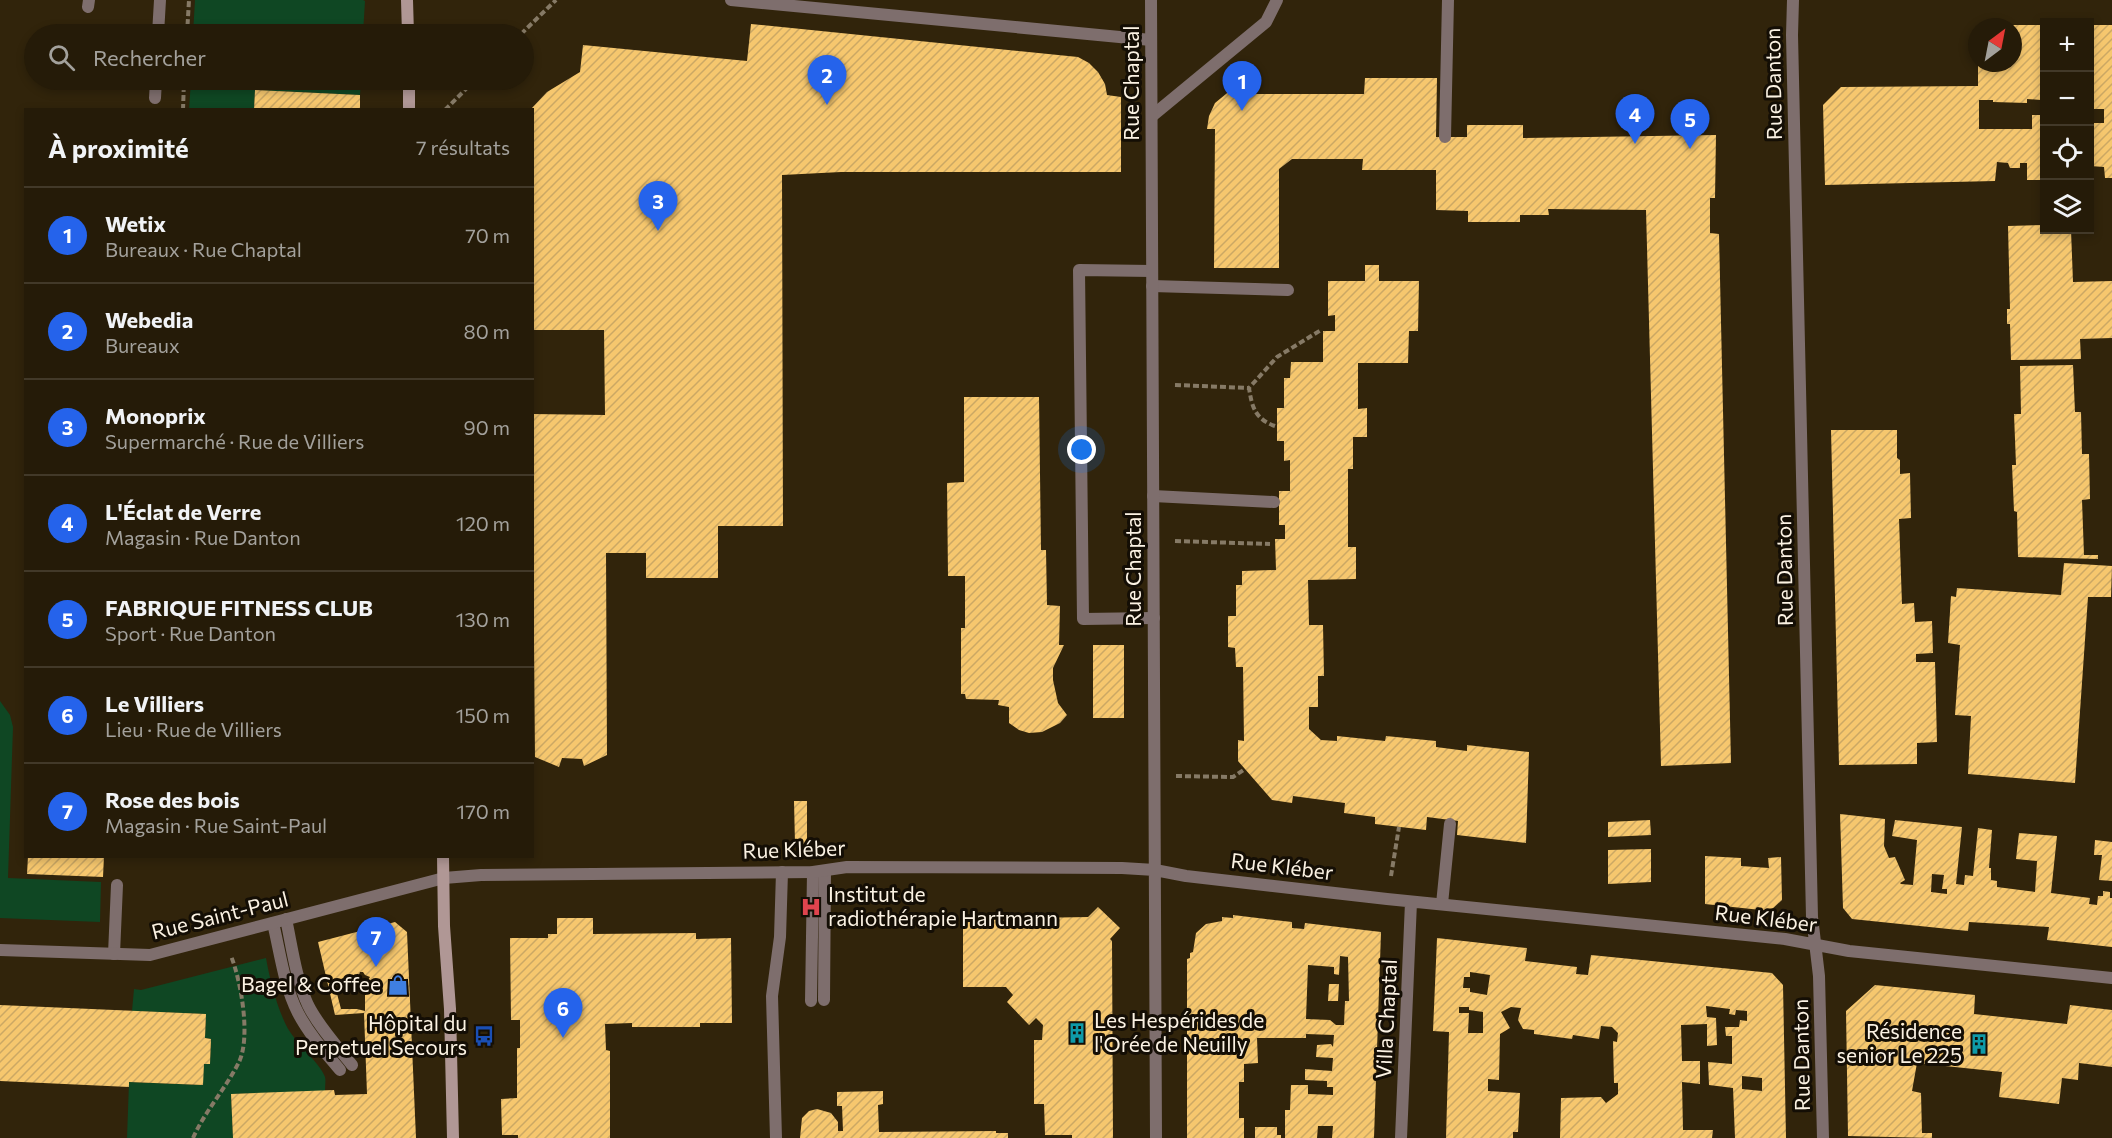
<!DOCTYPE html>
<html lang="fr">
<meta charset="utf-8">
<style>
body{margin:0;font-family:Commissioner,sans-serif;background:#312816;color:#f1f3f6}
.controls{position:absolute;right:18px;top:18px;display:grid;overflow:hidden;border-radius:0px;box-shadow:0 3px 9px #0003}
.controls button{width:54px;height:54px;display:grid;place-items:center;padding:0;border:0;border-bottom:2px solid #423929;background:#251b08;color:#f1f3f6;font:30px sans-serif}
.compass{position:absolute;left:1968px;top:18px;width:54px;height:54px;border-radius:50%;background:#251b08;box-shadow:0 3px 9px #0003;rotate:32deg}
.you{position:absolute;left:1082px;top:450px;width:21px;height:21px;margin:-15px;border:4px solid #fff;border-radius:50%;background:#1a73e8;box-shadow:0 0 0 9px #1a73e833}
.badge{display:grid;place-items:center;width:39px;height:39px;border-radius:50%;background:#2563eb;color:#fff;font-size:20px;font-weight:700}
.pin{position:absolute;translate:-50% -50px;filter:drop-shadow(0 2px 3px #0008)}
.pin::after{content:'';position:absolute;top:32px;width:21px;height:18px;background:inherit;clip-path:polygon(0 0,100% 0,50% 100%)}
.list{margin:0;padding:0;list-style:none}
h2{display:flex;justify-content:space-between;align-items:center;height:78px;margin:0;padding:0 24px;font-size:26px}
h2 small{font-size:20px;font-weight:400;color:#a3a19c}
.list li{display:grid;grid-template-columns:39px 1fr auto;gap:18px;align-items:center;box-sizing:border-box;height:96px;padding:0 24px;border-top:2px solid #423929}
.list b{display:block;font-size:22px;white-space:nowrap}
.list p{margin:0;font-size:20px;white-space:nowrap;color:#a3a19c}
.list em{font-size:20px;font-style:normal;color:#a3a19c}
.icon{flex:none;width:33px;height:33px;fill:none;stroke:currentColor;stroke-width:2;stroke-linecap:round;stroke-linejoin:round}
.map{position:relative;flex:none;width:2112px;height:1138px;overflow:hidden}
.search{position:absolute;background:#251b08;box-shadow:0 3px 9px #0003;left:24px;top:24px;width:510px;height:66px;display:flex;align-items:center;gap:15px;box-sizing:border-box;padding:0 21px;border-radius:33px;color:#a3a19c;font-size:22px}
.panel{position:absolute;background:#251b08;box-shadow:0 3px 9px #0003;left:24px;top:108px;width:510px;height:750px;border-radius:0px}
.map>svg:first-child{display:block}
.green{fill:#0f4723}
.building{fill:url(#building-hatch);fill-rule:evenodd}
.lines{fill:none;stroke-linecap:round;stroke-linejoin:round}
.path{stroke:#867a66;stroke-width:4;stroke-dasharray:6 3;stroke-linecap:butt}
.lane{stroke:#7e6e6d;stroke-width:12}
.street{stroke:#7e6e6d;stroke-width:12}
.secondary{stroke:#b09795;stroke-width:12}
.labels{text-anchor:middle;stroke-width:6;stroke-linejoin:round;paint-order:stroke}
.street-label{font-size:21px;fill:#fbf2e3;stroke:#140e05}
.poi-label{font-size:21px;fill:#fbf2e3;stroke:#140e05;text-anchor:end}
</style>
<div class="map">
<svg width="2112" height="1138" viewBox="0 0 2112 1138">
<defs>
<pattern id="building-hatch" width="6" height="6" patternUnits="userSpaceOnUse" patternTransform="scale(1.5)"><rect width="6" height="6" fill="#f6c76e"/><path d="M-1 1l2-2M0 6l6-6M5 7l2-2" fill="none" stroke="#cba864"/></pattern>
</defs>
<rect width="100%" height="100%" fill="#31240b"/>
<path class="green" d="M195 0H363L365 1 363 34H193Z
M191 80H361L360 95 255 90 254 109 189 110Z
M0 701 10 715 13 727 8 878 101 882 100 922 0 918Z
M266 958C270 980 276 1004 286 1025 294 1042 321 1064 325 1077 326 1081 325 1086 325 1091L231 1094 233 1138H127L129 1082 202 1085 204 1064H210L211 1039 205 1038 206 1014 132 1011 134 989 141 990Z"/>
<path class="building" d="M751 24 1078 57 1089 63 1098 72 1105 84 1107 95 1121 97V172H841L782 175 783 526H718V578H646V553H606L607 755 584 766 582 759 562 758 559 767 535 757 532 414 605 415 604 330H532V110H530L547 92 580 72 583 45 747 61Z
M2013 25H2044V109H2041V100L2027 99V103L1993 102V100H1979V129H2032V115H2041V122H2044V166H2042V180H2027V163H2020V168H2010L2008 163 1997 162 1995 181 1825 185 1823 105 1841 87 1978 86V63H2013Z
M2090 25H2112V178H2105L2104 167 2090 166V123H2104V109H2090Z
M1365 78H1437L1436 137H1467V125H1523V138L1716 135 1715 198H1710V233L1719 234 1731 763 1661 766 1646 210 1548 209 1549 215H1520V222H1468V211L1436 210V170H1362L1363 159H1292L1279 169V268H1214L1215 129H1207L1209 116 1215 103 1232 89 1246 87H1251V94H1364Z
M255 90 360 95V110H254Z
M2044 225V230H2071L2073 282 2112 281V338L2080 339 2081 359 2011 360 2010 324H2007V309H2010L2008 226Z
M1365 265H1379V281H1419L1418 331H1409L1408 363H1358V409L1367 408V437H1353V469H1348V547H1356V579L1308 580 1309 625H1323L1324 676H1318V707H1309V729L1321 740 1337 741V736L1385 741 1386 736 1436 741V747L1467 751V745L1529 752 1526 843 1457 835 1458 821 1427 817 1426 830 1375 824V817L1344 813 1345 803 1293 796 1292 803 1272 800 1238 761V740L1244 741 1243 667H1236L1235 648 1228 647V616H1236V585H1242V571L1276 570 1275 539H1285V525H1279V491H1290V460L1284 461V441H1277V408H1284V378H1290L1291 362H1323V331H1335V315L1328 316V281H1365Z
M2073 365 2075 412H2081L2082 454H2089L2090 499 2082 500 2084 555H2098V559L2018 557 2017 512 2014 511 2012 465H2016L2014 414H2021L2020 366Z
M964 397H1039L1041 550H1046L1047 605 1060 606 1059 645H1064L1053 668V680L1058 703 1067 715 1060 723 1042 732 1029 733 1019 730 1009 723V707L998 705 999 700 966 699 965 694H961V628H965V576H948L947 483 964 482Z
M1831 430H1897V458L1900 460V474L1910 473 1911 518 1899 519 1902 604 1914 603 1915 622 1932 621 1933 653 1916 654V662H1935L1937 742 1917 743V764L1839 765Z
M2064 563 2112 566 2111 597H2088L2075 783 1968 774 1971 716 1955 715 1960 645 1948 643 1951 596 1956 597 1957 588 2061 595Z
M1093 645H1124V718H1093Z
M794 801H807V844H795Z
M1840 814 1885 819 1884 846 1889 858 1895 857 1905 880 1900 883 1901 884 1913 885 1917 840 1892 836 1895 820 1962 827 1956 884 1964 885 1965 875 1973 876 1978 828 1992 830 1989 868H1991V880L1997 881V887L2035 892 2037 861 2016 859 2019 833 2057 836 2051 893 2090 898 2089 904 2097 905 2098 896H2103V891L2110 892V898H2112V947L2047 940 2049 927 1969 922 1968 931 1852 919 1843 908ZM1932 874 1944 875 1942 889H1947V894L1931 892Z
M1650 820 1651 835 1608 837V822Z
M2095 840 2112 842V881L2099 880 2102 855H2094Z
M1651 849V882L1608 884V850Z
M28 856H104L103 877 27 874Z
M1705 856 1741 858V866L1769 868 1768 858 1781 857 1782 900 1770 911 1705 904Z
M1098 907 1120 928 1110 939 1112 941 1113 1138H1072V1135H1045L1044 1104H1034V1040H1042L1043 1025 1036 1018 1029 1025 1007 1002 1013 995 1006 987H963V919L1088 917Z
M1233 915 1292 922V928L1304 929 1305 923 1381 932 1374 1138H1332L1333 1126H1318L1317 1138H1285V1110H1290L1291 1085H1308V1094L1333 1095V1087H1327V1081L1305 1080V1069L1332 1071 1333 1058 1316 1057 1317 1045 1331 1044 1333 1047 1334 1035 1306 1034V1038H1257L1258 1063 1244 1064V1082H1239V1118H1244V1138H1187V959L1190 958V953L1193 952 1196 933 1206 924 1222 921V917L1233 918ZM1340 956 1348 957 1349 1001H1345L1344 1025H1336L1330 1020 1306 1019 1308 965 1334 967V974L1339 975Z
M557 918H593V934L696 933V939L731 938 732 1023H700V1027H632V1023L605 1024 606 1050 610 1051V1138H518V1135H502L501 1099 517 1098V1048H520V1020H511L510 938H548V934H557Z
M395 922 407 932 416 1138H233L231 1094 334 1090 335 1095 367 1094 364 1013 335 1015 318 942ZM360 972H363L365 975 370 977 365 985V1011L357 1009H341L335 986 357 980Z
M1437 938 1527 948 1525 961 1577 967 1576 974 1588 975 1591 955 1772 973 1783 985 1786 1138H1735L1733 1088 1709 1085 1708 1062 1732 1064V1036H1726L1725 1027H1739L1740 1020 1747 1021V1011L1736 1010 1735 1015 1729 1014 1730 1009 1706 1006 1707 1017 1716 1018 1717 1045 1707 1046V1024L1681 1025 1682 1061H1700V1084L1682 1082 1683 1130H1713L1712 1138H1560L1561 1098 1601 1097 1606 1103 1618 1094V1083H1614L1613 1041 1617 1042 1618 1033 1612 1027 1601 1026 1599 1039 1573 1035 1572 1039 1534 1034V1030L1523 1029 1518 1020 1521 1008 1511 1007 1501 1012 1510 1028 1500 1034 1499 1080 1488 1079V1091L1520 1093 1518 1132H1513V1138H1446L1449 1032 1433 1031ZM1470 972 1490 975 1487 995 1470 992V988H1463L1464 977H1470ZM1459 1007H1469V1010L1483 1012V1033H1468L1469 1013H1459ZM1742 1076 1762 1078V1091L1742 1089Z
M1329 984H1339L1338 1001H1328Z
M1875 985 1975 995 1974 1014 2067 1024 2070 1005 2112 1010V1067L2079 1063 2078 1080 2062 1078 2059 1104 1999 1097 2002 1072 1917 1063 1912 1091 1921 1093 1922 1133H1932V1138L1848 1136 1846 1011Z
M0 1005 206 1014 205 1038 211 1039 210 1064H204L203 1085 129 1082V1087L0 1081Z
M883 1091V1104L878 1105 879 1132 996 1131V1133H1008V1138H800L802 1118 809 1111 817 1109 831 1113 838 1122V1131H843L842 1106H837V1092Z
M1255 1127H1277V1135H1281V1138H1255Z"/>
<g class="lines">
<path class="path" d="M187 34 189 0
M521 34 556 0
M183 110 184 80
M445 110 475 80
M1175 385 1249 388
M1275 426C1255 419 1252 407 1249 388L1277 357 1321 330
M1175 541 1270 544
M1176 776 1233 777 1245 769
M1391 876 1399 827
M193 1138C205 1111 226 1088 239 1062 251 1037 241 981 231 956"/>
<path class="lane" d="M731 0 1151 40
M88 7 89 0
M158 34 160 0
M155 98 156 80
M1152 116 1266 22 1277 0
M1445 137 1448 0
M1152 271 1079 270 1083 619 1154 618
M1152 286 1288 290
M1153 496 1274 502
M1442 904 1450 824
M286 919C292 947 296 979 308 1005 319 1027 337 1046 352 1065
M273 923C280 952 284 986 298 1013 309 1034 325 1052 340 1070
M114 954 117 885
M824 1000 825 871
M811 1001 813 872
M776 1138 772 996 780 937 782 872"/>
<path class="street" d="M1151 0 1156 1138
M1793 0 1792 35 1812 917 1819 976 1823 1138
M0 950 150 955 444 878 481 875 813 872 847 867 1122 868 1155 870 1186 876 1387 899 1785 939 1849 951 2112 978
M1401 1138 1411 902"/>
<path class="secondary" d="M407 0 408 34
M409 80V110
M443 856 444 926 450 1009 453 1138"/>
</g>
<defs>
<g id="hospital-bare" transform="scale(1.62)"><path d="M-5-5h3v3.5h4V-5h3V5h-3V1.5h-4V5h-3Z" fill="#e0444e" stroke="#140e05" stroke-width="2.5" paint-order="stroke"/></g>
<g id="shop-bare" transform="scale(1.62)"><path d="M-5-2.5h2.3a2.7 3.5 0 0 1 5.4 0H5L5.5 6h-11ZM-1.5-2.5h3a1.5 2.3 0 0 0-3 0Z" fill="#3f7fe0" stroke="#140e05" stroke-width="2.5" paint-order="stroke"/></g>
<g id="building-bare" transform="scale(1.62)"><path d="M-4-6H4V6H1V3H-1V6H-4ZM-2.5-4.3h1.7v1.8h-1.7ZM.8-4.3h1.7v1.8H.8ZM-2.5-1h1.7V.8h-1.7ZM.8-1h1.7V.8H.8Z" fill="#0f9aa8" stroke="#140e05" stroke-width="2.5" paint-order="stroke"/></g>
<g id="bus-bare" transform="scale(1.62)"><path d="M-5-6H5V4H4V6H2V4H-2V6H-4V4H-5ZM-3.5-4V0h7V-4ZM-3.5 1.2v1.5H-2V1.2ZM2 1.2v1.5H3.5V1.2Z" fill="#1a4fb4" stroke="#140e05" stroke-width="2.5" paint-order="stroke"/></g>
</defs>
<g fill-rule="evenodd">
<use href="#hospital-bare" x="811" y="907"/>
<use href="#shop-bare" x="398" y="985"/>
<use href="#building-bare" x="1077" y="1033"/>
<use href="#bus-bare" x="484" y="1036"/>
<use href="#building-bare" x="1979" y="1044"/>
</g>
<g class="labels">
<g class="street-label">
<text transform="translate(1132 83) rotate(-90)" y="7">Rue Chaptal</text>
<text transform="translate(1774 84) rotate(-91)" y="7">Rue Danton</text>
<text transform="translate(1134 569) rotate(-90)" y="7">Rue Chaptal</text>
<text transform="translate(1785 570) rotate(-91)" y="7">Rue Danton</text>
<text transform="translate(794 850) rotate(-2)" y="7">Rue Kléber</text>
<text transform="translate(1282 867) rotate(7)" y="7">Rue Kléber</text>
<text transform="translate(220 916) rotate(-14)" y="7">Rue Saint-Paul</text>
<text transform="translate(1766 919) rotate(7)" y="7">Rue Kléber</text>
<text transform="translate(1387 1019) rotate(-87)" y="7">Villa Chaptal</text>
<text transform="translate(1802 1055) rotate(-91)" y="7">Rue Danton</text>
</g>
<g class="poi-label">
<text x="828" y="902" text-anchor="start">Institut de<tspan x="828" dy="24">radiothérapie Hartmann</tspan></text>
<text x="381" y="992">Bagel &amp; Coffee</text>
<text x="1094" y="1028" text-anchor="start">Les Hespérides de<tspan x="1094" dy="24">l'Orée de Neuilly</tspan></text>
<text x="467" y="1031">Hôpital du<tspan x="467" dy="24">Perpetuel Secours</tspan></text>
<text x="1962" y="1039">Résidence<tspan x="1962" dy="24">senior Le 225</tspan></text>
</g>
</g>
</svg>
<div class="controls">
<button>+</button>
<button>−</button>
<button><svg class="icon" aria-label="locate" viewBox="0 0 24 24"><circle cx="12" cy="12" r="6"/><path d="M12 2v4M12 18v4M2 12h4M18 12h4"/></svg></button>
<button><svg class="icon" aria-label="layers" viewBox="0 0 24 24"><path d="M12 4l9 5-9 5-9-5zM3 14l9 5 9-5"/></svg></button>
</div>
<svg class="compass" viewBox="-18 -18 36 36"><path d="M0-13l5 13h-10z" fill="#e53935"/><path d="M0 13l5-13h-10z" fill="#a3a19c"/></svg>
<div class="you"></div>
<div class="pin badge" style="left:1242px;top:111px">1</div>
<div class="pin badge" style="left:827px;top:105px">2</div>
<div class="pin badge" style="left:658px;top:231px">3</div>
<div class="pin badge" style="left:1635px;top:144px">4</div>
<div class="pin badge" style="left:1690px;top:149px">5</div>
<div class="pin badge" style="left:563px;top:1038px">6</div>
<div class="pin badge" style="left:376px;top:967px">7</div>
<div class="search"><svg class="icon" aria-label="search" viewBox="0 0 24 24"><circle cx="10" cy="10" r="6"/><path d="M15 15l6 6"/></svg>Rechercher</div>
<section class="panel">
<h2>À proximité<small>7 résultats</small></h2>
<ul class="list">
<li><span class="badge">1</span><div><b>Wetix</b><p>Bureaux · Rue Chaptal</p></div><em>70 m</em></li>
<li><span class="badge">2</span><div><b>Webedia</b><p>Bureaux</p></div><em>80 m</em></li>
<li><span class="badge">3</span><div><b>Monoprix</b><p>Supermarché · Rue de Villiers</p></div><em>90 m</em></li>
<li><span class="badge">4</span><div><b>L'Éclat de Verre</b><p>Magasin · Rue Danton</p></div><em>120 m</em></li>
<li><span class="badge">5</span><div><b>FABRIQUE FITNESS CLUB</b><p>Sport · Rue Danton</p></div><em>130 m</em></li>
<li><span class="badge">6</span><div><b>Le Villiers</b><p>Lieu · Rue de Villiers</p></div><em>150 m</em></li>
<li><span class="badge">7</span><div><b>Rose des bois</b><p>Magasin · Rue Saint-Paul</p></div><em>170 m</em></li>
</ul>
</section>
</div>
